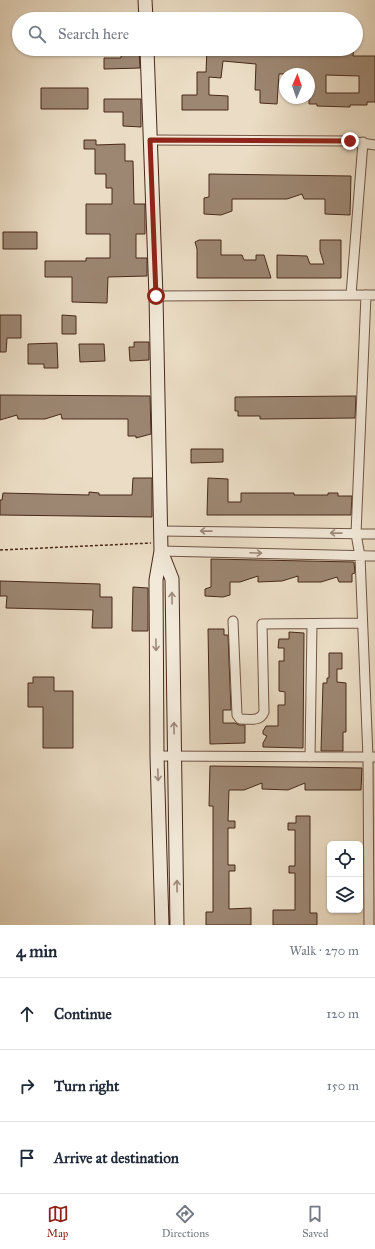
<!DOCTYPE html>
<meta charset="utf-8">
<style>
body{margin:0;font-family:"IM FELL Great Primer",serif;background:#f6f6f7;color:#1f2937}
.controls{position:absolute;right:12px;bottom:12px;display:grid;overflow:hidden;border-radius:6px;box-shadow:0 1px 3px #0004}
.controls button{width:36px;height:36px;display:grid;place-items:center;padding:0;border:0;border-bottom:1px solid #e0e1e3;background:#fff;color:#1f2937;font:20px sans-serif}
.compass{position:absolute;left:279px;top:68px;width:36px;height:36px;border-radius:50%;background:#fff;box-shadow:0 1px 3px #0004;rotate:2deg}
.stop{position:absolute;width:12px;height:12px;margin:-9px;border:3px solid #8f2418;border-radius:50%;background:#fff}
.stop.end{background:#8f2418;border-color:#fff;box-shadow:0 1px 4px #0008}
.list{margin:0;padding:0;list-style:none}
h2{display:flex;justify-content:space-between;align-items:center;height:52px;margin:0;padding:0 16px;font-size:17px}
h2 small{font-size:13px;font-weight:400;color:#747a83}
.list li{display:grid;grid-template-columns:26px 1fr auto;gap:12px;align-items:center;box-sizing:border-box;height:72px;padding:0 16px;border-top:1px solid #e0e1e3}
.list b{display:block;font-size:15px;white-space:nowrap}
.list em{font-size:13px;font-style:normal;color:#747a83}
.icon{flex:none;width:22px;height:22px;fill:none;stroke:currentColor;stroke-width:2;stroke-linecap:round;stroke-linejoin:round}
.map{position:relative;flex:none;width:375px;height:925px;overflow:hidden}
.search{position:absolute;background:#fff;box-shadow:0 1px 3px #0004;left:12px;right:12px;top:12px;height:44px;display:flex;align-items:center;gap:10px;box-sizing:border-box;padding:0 14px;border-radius:22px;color:#747a83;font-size:15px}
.sheet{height:268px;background:#fff}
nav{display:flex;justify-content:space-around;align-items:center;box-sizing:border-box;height:56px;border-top:1px solid #e0e1e3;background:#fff;font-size:11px;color:#747a83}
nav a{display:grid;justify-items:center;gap:2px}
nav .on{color:#8f2418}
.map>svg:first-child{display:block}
.building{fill:#9d8773;stroke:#48291a;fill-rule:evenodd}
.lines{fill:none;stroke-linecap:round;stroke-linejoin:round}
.street-casing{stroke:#715645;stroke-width:11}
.secondary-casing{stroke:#48291a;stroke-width:15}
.path{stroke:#48291a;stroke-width:1.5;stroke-dasharray:3 2;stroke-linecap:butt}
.street{stroke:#f2e9d9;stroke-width:9}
.secondary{stroke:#f2e9d9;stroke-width:13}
.oneway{stroke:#9d897a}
.route{stroke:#8f2418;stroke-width:5}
</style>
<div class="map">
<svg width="375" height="925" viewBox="0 0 375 925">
<rect width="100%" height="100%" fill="#ebddc5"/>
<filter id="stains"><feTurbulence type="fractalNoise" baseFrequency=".005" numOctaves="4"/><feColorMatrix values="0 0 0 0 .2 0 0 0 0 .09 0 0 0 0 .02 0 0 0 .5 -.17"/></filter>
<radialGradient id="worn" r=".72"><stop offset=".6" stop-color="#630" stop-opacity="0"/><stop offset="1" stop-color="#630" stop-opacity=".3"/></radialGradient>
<path class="building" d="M121 49H139L140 68 104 69V58H121Z
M207 49H245V53L273 55V49H354L353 56H375V102H367V105H350V107L317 106V104H309V74H279L277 104 260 103V90H255L256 64 223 61 221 78 209 77V95L228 96V110H182V95H197V72H206ZM326 75 359 76V93H326Z
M41 88H88V109H41Z
M104 99H141V127L123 126V112H104Z
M84 140H96V145L125 144V161H133L134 204H145V234H136V258H147V276L108 277 107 303 72 302V277H45V261H86V258H110V234H86V204H112V188H106V174H95V149H84Z
M209 174 351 176 350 215 325 214V199H304L302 194 287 199H232V211L221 215 204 214V198L209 197Z
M3 232H37V249H3Z
M199 240H221V255H242L244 260H256V255H264L271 278H197V249L195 242Z
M320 240H341V278H277V255L307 256 310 264H324L320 251Z
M0 315H21V338H7L6 352H0Z
M62 315 76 316V334H62Z
M134 342H149V360L130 361 129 347H134Z
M57 343 58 368H44V364H28V344Z
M79 344H104L105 361 80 362Z
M0 395 150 396 151 434 136 438V436H128V419H62L61 414 45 419H18L17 415 0 420Z
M356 396 355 418 260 419V416H238V411H235V397Z
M191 449H223V462L191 463Z
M133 478H152V517L0 515V500H2L3 493 89 495V492L99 493V495H132Z
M208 478 228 479V502H241V493H294V495H328V493H338V496H352L351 515H207Z
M211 559 354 562 355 573 352 574V582H339L337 577 321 582H298V576L282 581 258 582V576L240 582H230V595L223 597 205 596V589L211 587Z
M0 581 100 584V597H112V628H92L93 610 6 608 7 596H0Z
M133 587 148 588V631H132Z
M208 629H224V635H228L231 710H223V723H235L239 725H245V743L210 744Z
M289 632 304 633 303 748 263 747V743L267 736 263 734V731L266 726H278V705H285V692L279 691V661H284V648H278L279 639H289Z
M329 653H342V669H337V682L346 683V732H343V751H321L323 683H327V678H329Z
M33 677H54V691H73V748H43V707H28V683H33Z
M210 766 362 768 361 790H305V783L288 790 262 789V783L244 790H229L228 821H235V828H228V865H235V871H229V909L251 908V925H206V912H213V806H209Z
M296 816H310V913H317V925H273V910H295V873H289V866H295V830H288V823H296Z"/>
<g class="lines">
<g class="street-casing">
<path id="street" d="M150 140 350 141 375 145
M351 295 363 142
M366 295 356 534 360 556 368 758 369 925
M156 296 375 295
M161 531 375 534
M161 551 375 556
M233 621 237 715 240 719C250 719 260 722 264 712L262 624 362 623
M157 756 375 757
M310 757 312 624"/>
</g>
<g class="secondary-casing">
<path id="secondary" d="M145 0 146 19
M147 49 156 296 161 551 156 580 157 756 162 925
M161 551 172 579 177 925"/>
</g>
<path class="path" d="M0 550 151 543"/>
<use href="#street" class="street"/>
<use href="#secondary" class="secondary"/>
</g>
<defs><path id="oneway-shaft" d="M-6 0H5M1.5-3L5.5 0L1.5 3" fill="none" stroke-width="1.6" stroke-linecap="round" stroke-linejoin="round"/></defs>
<g class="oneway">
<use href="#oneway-shaft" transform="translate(206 531) rotate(-179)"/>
<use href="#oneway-shaft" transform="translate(336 533) rotate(-179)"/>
<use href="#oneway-shaft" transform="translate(256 553) rotate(2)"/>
<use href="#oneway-shaft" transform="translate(172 598) rotate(-91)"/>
<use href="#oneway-shaft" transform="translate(156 645) rotate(89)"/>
<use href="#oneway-shaft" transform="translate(174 728) rotate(-91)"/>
<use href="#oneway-shaft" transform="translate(158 775) rotate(88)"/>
<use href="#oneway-shaft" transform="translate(177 886) rotate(-91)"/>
</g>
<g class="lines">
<path class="route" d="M156 296 150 140 350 141"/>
</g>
<rect width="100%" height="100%" filter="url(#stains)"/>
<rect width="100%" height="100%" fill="url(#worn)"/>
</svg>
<div class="controls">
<button><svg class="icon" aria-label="locate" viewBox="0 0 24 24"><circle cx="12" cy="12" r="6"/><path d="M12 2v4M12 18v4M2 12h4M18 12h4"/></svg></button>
<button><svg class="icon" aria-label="layers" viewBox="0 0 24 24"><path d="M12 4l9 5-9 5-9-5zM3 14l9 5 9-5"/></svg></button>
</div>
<svg class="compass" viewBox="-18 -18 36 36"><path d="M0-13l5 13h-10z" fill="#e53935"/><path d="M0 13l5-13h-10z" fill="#747a83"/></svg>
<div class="stop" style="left:156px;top:296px"></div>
<div class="stop end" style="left:350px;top:141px"></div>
<div class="search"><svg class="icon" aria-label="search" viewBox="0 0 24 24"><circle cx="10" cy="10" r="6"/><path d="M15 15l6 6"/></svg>Search here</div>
</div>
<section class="sheet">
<h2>4 min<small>Walk · 270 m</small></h2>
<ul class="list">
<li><svg class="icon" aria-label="ahead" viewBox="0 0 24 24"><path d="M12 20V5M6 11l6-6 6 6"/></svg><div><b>Continue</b></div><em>120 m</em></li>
<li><svg class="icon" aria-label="right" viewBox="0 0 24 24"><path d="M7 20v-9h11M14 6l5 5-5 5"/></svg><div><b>Turn right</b></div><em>150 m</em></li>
<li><svg class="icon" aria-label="arrive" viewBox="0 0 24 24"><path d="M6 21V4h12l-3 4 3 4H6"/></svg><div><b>Arrive at destination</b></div></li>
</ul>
</section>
<nav>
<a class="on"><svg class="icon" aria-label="map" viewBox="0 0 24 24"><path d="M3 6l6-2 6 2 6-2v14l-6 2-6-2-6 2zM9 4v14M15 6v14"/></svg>Map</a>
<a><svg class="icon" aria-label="directions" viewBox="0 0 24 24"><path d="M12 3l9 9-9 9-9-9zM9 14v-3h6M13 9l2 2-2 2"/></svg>Directions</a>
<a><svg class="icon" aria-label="saved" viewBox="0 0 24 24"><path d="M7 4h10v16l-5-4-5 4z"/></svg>Saved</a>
</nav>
